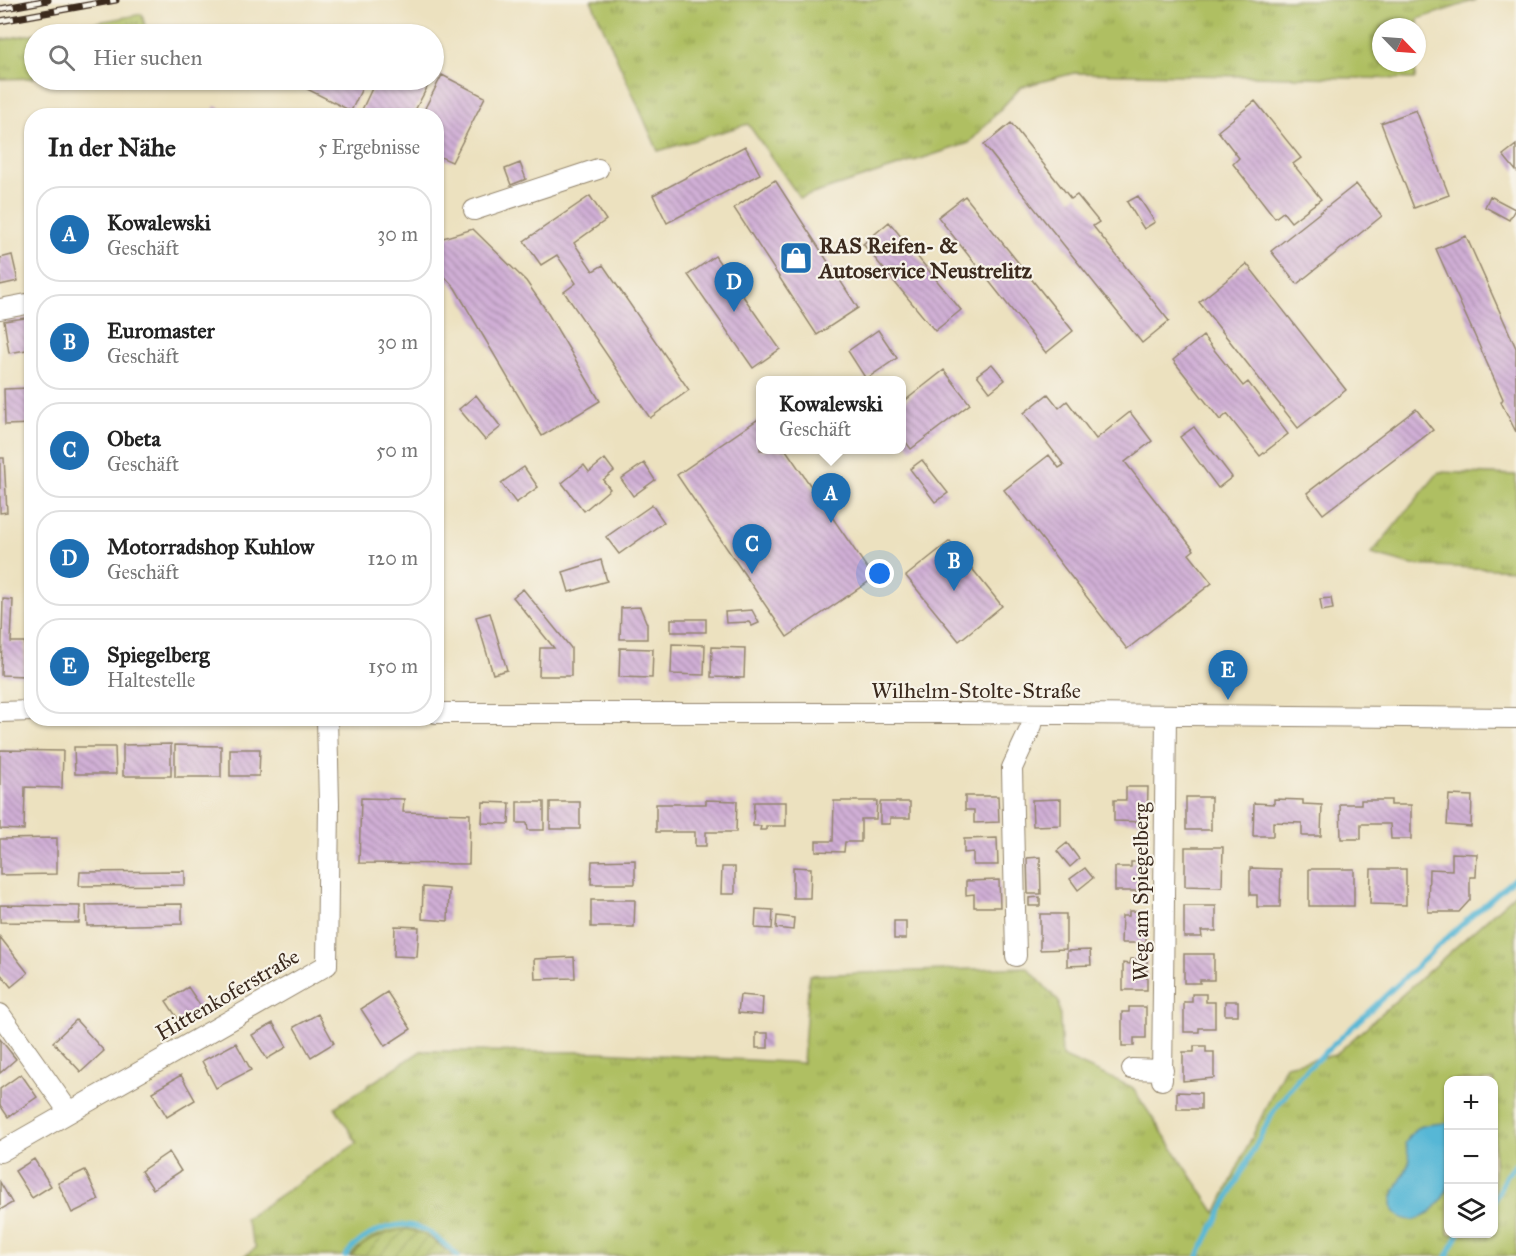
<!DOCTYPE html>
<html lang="de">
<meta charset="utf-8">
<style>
body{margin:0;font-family:"IM FELL Great Primer",serif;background:#f2f2f2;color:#222}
.controls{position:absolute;right:18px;bottom:18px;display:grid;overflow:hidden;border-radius:12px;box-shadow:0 2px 4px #0004}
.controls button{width:54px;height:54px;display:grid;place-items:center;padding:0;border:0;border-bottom:2px solid #e0e0e0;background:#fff;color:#222;font:30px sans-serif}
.compass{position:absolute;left:1372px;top:18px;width:54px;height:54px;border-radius:50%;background:#fff;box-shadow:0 2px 4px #0004;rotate:115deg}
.you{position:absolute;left:880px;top:574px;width:21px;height:21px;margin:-15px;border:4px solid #fff;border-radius:50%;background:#1a73e8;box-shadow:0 0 0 9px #1a73e833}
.badge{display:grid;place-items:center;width:39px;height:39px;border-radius:50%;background:#1f6fb2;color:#fff;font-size:20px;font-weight:700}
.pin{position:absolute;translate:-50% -50px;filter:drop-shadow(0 2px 3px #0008)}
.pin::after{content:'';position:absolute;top:32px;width:21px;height:18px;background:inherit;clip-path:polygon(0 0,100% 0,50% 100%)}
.popup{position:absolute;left:756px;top:376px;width:150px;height:78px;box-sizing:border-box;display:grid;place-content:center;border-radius:12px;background:#fff;filter:drop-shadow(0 2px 4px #0005);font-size:20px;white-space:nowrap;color:#767676}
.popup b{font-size:22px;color:#222}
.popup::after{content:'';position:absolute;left:50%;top:100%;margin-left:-12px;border:12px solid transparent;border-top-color:#fff}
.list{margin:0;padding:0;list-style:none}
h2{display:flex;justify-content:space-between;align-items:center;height:78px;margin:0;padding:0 24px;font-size:26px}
h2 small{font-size:20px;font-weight:400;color:#767676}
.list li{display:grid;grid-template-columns:39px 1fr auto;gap:18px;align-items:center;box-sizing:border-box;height:96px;margin:0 12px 12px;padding:0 12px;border:2px solid #e0e0e0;border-radius:24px}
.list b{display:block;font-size:22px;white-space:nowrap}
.list p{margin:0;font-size:20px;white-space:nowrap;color:#767676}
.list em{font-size:20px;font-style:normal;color:#767676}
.icon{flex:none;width:33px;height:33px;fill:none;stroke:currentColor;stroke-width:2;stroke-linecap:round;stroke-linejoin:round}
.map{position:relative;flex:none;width:1516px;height:1256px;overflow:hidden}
.search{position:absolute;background:#fff;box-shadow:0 2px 4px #0004;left:24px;top:24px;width:420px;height:66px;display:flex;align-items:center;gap:15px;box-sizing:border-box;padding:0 21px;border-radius:33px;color:#767676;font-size:22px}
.panel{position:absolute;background:#fff;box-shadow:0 2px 4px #0004;left:24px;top:108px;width:420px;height:618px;border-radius:24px}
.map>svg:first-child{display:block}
.grass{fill:url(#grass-tufts);stroke:#757440;stroke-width:1.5;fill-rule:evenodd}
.garden{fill:url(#garden-furrows);stroke:#757440;stroke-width:1.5}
.water{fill:#57b7d6;stroke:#49707a;stroke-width:1.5}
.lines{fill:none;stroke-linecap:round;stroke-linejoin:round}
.stream{stroke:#57b7d6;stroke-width:5}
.building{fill:url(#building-back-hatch)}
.minor-casing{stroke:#94866e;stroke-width:22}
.minor{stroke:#fff;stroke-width:20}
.rail-casing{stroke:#3b2a1e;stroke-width:7}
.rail{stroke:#f7f3e8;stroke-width:4.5;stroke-dasharray:14;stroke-linecap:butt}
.labels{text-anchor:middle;stroke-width:4.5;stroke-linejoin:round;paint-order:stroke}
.poi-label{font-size:22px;font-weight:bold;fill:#3b2a1e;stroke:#f7f3e8;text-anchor:start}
.street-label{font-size:22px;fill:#3b2a1e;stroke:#f7f3e8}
</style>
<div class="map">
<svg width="1516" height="1256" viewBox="0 0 1516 1256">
<defs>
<pattern id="grass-tufts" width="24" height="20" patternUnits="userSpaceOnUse" patternTransform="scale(1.5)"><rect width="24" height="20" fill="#afbf62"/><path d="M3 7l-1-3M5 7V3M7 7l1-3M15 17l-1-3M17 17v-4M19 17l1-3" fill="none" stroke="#909b50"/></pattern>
<pattern id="garden-furrows" width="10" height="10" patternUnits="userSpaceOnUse" patternTransform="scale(1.5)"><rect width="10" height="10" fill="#afbf62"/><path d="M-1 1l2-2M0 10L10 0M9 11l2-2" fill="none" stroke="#909b50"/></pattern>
<pattern id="building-back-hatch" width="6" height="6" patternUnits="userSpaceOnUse" patternTransform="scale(1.5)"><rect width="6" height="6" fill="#d0afd6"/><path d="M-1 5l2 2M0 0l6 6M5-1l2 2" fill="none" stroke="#aa8fad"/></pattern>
</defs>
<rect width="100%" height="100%" fill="#f7f3e8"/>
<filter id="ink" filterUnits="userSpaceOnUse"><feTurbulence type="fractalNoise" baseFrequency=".0167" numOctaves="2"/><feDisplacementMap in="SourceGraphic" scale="12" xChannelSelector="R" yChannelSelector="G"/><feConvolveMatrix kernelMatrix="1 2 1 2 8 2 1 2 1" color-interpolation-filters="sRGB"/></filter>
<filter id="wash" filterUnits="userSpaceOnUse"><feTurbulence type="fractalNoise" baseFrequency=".008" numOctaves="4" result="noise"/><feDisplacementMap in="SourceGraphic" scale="24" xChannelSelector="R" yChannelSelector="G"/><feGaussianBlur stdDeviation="1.35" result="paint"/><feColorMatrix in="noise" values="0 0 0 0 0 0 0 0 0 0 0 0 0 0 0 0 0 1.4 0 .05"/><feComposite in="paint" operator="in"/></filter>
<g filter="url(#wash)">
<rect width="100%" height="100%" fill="#ece1bf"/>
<path class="grass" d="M591 0H1476L1418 19 1417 41V27H1381V63H1416L1415 79 1074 73 1021 87 969 143 800 198 748 124 658 151Z
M142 14 147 34H34V78L0 79V40Z
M1439 472 1516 475V570L1412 565 1371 554Z
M1516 893V1256H453L433 1239 350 1256H244L256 1248 245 1219 357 1143 335 1107 421 1051 600 1052 803 1063 809 975 1027 967 1059 1002 1062 1056 1132 1087 1216 1213 1286 1065 1335 1055ZM1448 1080H1494V1234H1448Z"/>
<path class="garden" d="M407 1229C426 1233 438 1243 453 1256H350C367 1239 383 1232 407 1229Z"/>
<path class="water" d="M1446 1123 1448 1124C1448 1139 1451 1171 1448 1185 1444 1204 1417 1232 1397 1214 1393 1211 1392 1207 1392 1202 1393 1187 1407 1174 1410 1159L1405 1144C1416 1123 1424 1125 1446 1123Z"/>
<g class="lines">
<path class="stream" d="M1494 1202 1506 1175 1516 1164
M345 1256C362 1234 397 1216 425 1230 437 1237 448 1247 458 1256
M1198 1256 1273 1112 1299 1077 1450 935 1516 877
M1447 1256 1459 1234"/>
</g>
<g id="blocks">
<path class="building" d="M340 24 361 34H335Z
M442 75 485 97 452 162 436 155V116H421Z
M312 80H366L351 111 307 89Z
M376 80H431L412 116H359Z
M1255 101 1301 158 1293 164 1321 199 1291 222 1283 212 1275 218 1233 164 1239 158 1218 131Z
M215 106 237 116H211Z
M1416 110 1449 195 1414 208 1381 123Z
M1011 123 1071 199 1077 195 1099 222 1093 226 1169 321 1142 343 984 145Z
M1516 145V171L1503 155Z
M745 146 760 174 667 223 653 195Z
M520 163 526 179 511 185 505 169Z
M775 180 858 308 817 335 734 208Z
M1356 184 1382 216 1297 284 1271 251Z
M590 196 606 220 574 243 593 271 603 265 689 390 650 418 564 292 576 283 557 255 541 265 524 241Z
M965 196 1073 331 1046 353 938 217Z
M1138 196 1155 222 1144 229 1127 202Z
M1490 196 1515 209 1509 220 1485 207Z
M889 222 961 310 935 331 863 244Z
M473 229 526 281 544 307 600 401 542 436 455 288 436 267V240Z
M1466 236 1516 348V432L1501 402 1503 399 1436 249Z
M12 255 18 281 0 285V258Z
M715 256 780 349 753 368 688 275Z
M1247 264 1346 390 1298 428 1199 302Z
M32 317V349L9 353 4 321Z
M878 330 897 358 866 379 848 351Z
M1203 336 1243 386 1248 382 1288 434 1260 456 1227 414 1220 420 1173 360Z
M992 364 1005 380 990 392 977 375Z
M944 370 970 404 911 449 902 437V403Z
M30 388 32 424 5 425 4 389Z
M1048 394 1059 408 1067 401 1096 439 1130 412 1152 441 1125 462 1194 550 1189 554 1212 583 1127 649 1004 490 1049 455 1059 468 1064 465 1024 413Z
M476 395 501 427 485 440 459 409Z
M1416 409 1433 430 1323 514 1307 493Z
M760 418V450H786L874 578 787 637 677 475Z
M1194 427 1232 477 1218 488 1180 437Z
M0 458H4L7 512 0 513Z
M605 459 614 471 603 480 610 489 584 511 562 483 584 465 589 472Z
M922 460 948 493 935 502 910 469Z
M644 463 655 480 633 496 621 479Z
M524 467 538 487 516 503 501 483Z
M652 505 664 522 619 554 606 537Z
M950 541 1002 606 959 641 906 576Z
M601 560 607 581 569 592 563 572Z
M523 589 571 648V676H539L540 648H554L513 597Z
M1331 598 1333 609 1322 611 1320 599Z
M3 599 13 600 11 642H25L24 676 1 675Z
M640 607 647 624V639H620L621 608Z
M752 610 759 623 752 626 749 622 726 623 725 612Z
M490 613 507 670 493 674 476 617Z
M671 619H706V632H671Z
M672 644 705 645 704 675 671 674Z
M712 647 745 648 744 678 711 677Z
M620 648 653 649 652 678 619 677Z
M171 744V776H123V745Z
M175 745 221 746V777H175Z
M74 747H115L116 774H75Z
M230 749H260L259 776H230Z
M0 750 63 751 62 788 25 787 24 830 0 829Z
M1126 787H1148L1147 822 1114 821V800H1126Z
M1449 795 1472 796 1471 827 1447 825Z
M965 796H998L999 822 974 823V810H965Z
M1186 797H1211V830H1186Z
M361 798 404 799 403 812 470 814 469 864 359 863Z
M1061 799V825L1033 826 1032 800Z
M1274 799 1303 800V804L1322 805 1321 836H1302V823L1273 822V836H1253L1254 803 1274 804Z
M706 800 737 801 736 832H706V846H695V832H656V804H706Z
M1361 800H1391V805H1411V839H1391L1390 824H1361V839H1341L1340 804H1361Z
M834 801H877L876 819H861V842H845L844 852 816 851V841H833Z
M483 802 510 803 509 824 482 823Z
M517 802H544V830H528L527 823H517Z
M550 802H580V829H550Z
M754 802H786V826H766V830H760L761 826H753Z
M880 802H910V818H890V824H880Z
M57 838V874L0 875V839Z
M997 838 998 865H973V852L964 853V839Z
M1067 843 1079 859 1070 867 1057 851Z
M1185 847H1223L1222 887 1185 886Z
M1452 853 1477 854 1476 877H1470V900L1459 912H1428L1429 869 1452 870Z
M1040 857 1041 894H1028L1027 858Z
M635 860V884H591L592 861Z
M1131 862H1147V891H1115V867H1131Z
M722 867H735V894H721Z
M793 867 811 868 810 898H793Z
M1085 868 1093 878 1078 890 1070 879Z
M1250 868 1281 869 1280 907H1257V895H1250Z
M1309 869H1354V906H1309Z
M1371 869H1406V905L1370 904Z
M185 871V885L79 886 80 872Z
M999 880 1000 907H974V894L966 895V881Z
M423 887 449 889 448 921 422 919Z
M1040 897V906H1029V898Z
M591 900H635L634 927H591Z
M182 904V924L87 926 86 905Z
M0 905 80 906 79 923 0 922Z
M1184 906H1216V931H1201L1202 937H1184Z
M756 909 773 910 772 929 755 928Z
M1129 911H1146V943H1121L1122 916H1129Z
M1040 914H1066V949L1040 950Z
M777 916 794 918 793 930 776 928Z
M894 921H906V939H894Z
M395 926 419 927 417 957 394 956Z
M0 937 28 973 11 987 0 973Z
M1090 950 1091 965 1067 966V951Z
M1184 954H1214V980H1200V983H1184Z
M574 957 575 978 535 979 534 959Z
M1131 959H1147V990H1123V963L1130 964Z
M188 987 202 1008 180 1022 166 1001Z
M387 992 411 1029 385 1046 361 1009Z
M1192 994H1206V1002H1215V1028H1199V1032H1184V1002H1192Z
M740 995 763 997 762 1015 738 1013Z
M1225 1001H1238V1015H1225Z
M1129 1007H1146V1038H1134V1046H1122V1012H1129Z
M318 1014 334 1043 311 1057 294 1027Z
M76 1020 104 1051 81 1072 53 1042Z
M273 1023 287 1047 267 1059 252 1035Z
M756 1033H768V1048H756Z
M0 1039 16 1059 0 1073Z
M236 1043 251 1070 216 1088 202 1061Z
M1194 1046H1206V1052H1214V1078L1183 1081V1052H1194Z
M21 1074 37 1097 8 1117 0 1105V1089Z
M181 1075 195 1100 167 1117 152 1092Z
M1177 1092 1201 1093V1109H1177Z
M169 1152 181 1171 153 1189 141 1171Z
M34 1159 51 1186 32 1198 15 1171Z
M85 1170 99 1200 72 1213 58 1183Z
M0 1182 12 1203 0 1210Z"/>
</g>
</g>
<g filter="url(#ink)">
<use href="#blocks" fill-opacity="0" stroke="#94866e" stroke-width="1.5"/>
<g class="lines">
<g class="minor-casing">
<path id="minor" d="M474 210 598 169
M0 309 32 303
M0 712 32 711
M436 713H963L1516 718
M1016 956 1012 768 1032 725 1033 714
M0 1014 69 1112
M1132 1069 1163 1070
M1162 1080 1166 715
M0 1152 327 965 329 804 327 718"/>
</g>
<use href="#minor" class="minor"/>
<g class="rail-casing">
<path id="rail" d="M0 9 48 0
M0 21 116 0"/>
</g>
<use href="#rail" class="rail"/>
</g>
</g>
<defs>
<g id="shop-square" transform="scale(1.725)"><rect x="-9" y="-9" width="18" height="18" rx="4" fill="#1f6fb2" stroke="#f7f3e8"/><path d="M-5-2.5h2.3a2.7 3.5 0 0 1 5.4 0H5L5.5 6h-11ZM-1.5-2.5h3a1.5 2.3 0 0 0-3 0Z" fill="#fff"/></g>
</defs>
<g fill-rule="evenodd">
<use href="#shop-square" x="796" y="258"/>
</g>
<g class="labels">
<g class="poi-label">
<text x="819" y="253">RAS Reifen- &amp;<tspan x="819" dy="25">Autoservice Neustrelitz</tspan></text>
</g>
<g class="street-label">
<text x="976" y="698">Wilhelm-Stolte-Straße</text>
<text transform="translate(1140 892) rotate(-90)" y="8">Weg am Spiegelberg</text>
<text transform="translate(227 994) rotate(-30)" y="8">Hittenkoferstraße</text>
</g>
</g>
</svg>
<div class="controls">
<button>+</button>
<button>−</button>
<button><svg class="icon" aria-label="layers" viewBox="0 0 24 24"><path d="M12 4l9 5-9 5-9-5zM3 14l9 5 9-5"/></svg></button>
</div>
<svg class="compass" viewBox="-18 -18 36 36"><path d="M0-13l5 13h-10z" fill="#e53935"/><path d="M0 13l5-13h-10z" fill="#767676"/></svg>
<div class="you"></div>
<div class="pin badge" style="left:831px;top:523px">A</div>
<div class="popup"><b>Kowalewski</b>Geschäft</div>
<div class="pin badge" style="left:954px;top:591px">B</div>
<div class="pin badge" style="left:752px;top:574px">C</div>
<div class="pin badge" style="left:734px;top:312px">D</div>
<div class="pin badge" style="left:1228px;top:700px">E</div>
<div class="search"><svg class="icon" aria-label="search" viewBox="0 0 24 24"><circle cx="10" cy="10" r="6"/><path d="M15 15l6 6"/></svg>Hier suchen</div>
<section class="panel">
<h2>In der Nähe<small>5 Ergebnisse</small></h2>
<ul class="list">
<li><span class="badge">A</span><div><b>Kowalewski</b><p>Geschäft</p></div><em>30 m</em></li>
<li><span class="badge">B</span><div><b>Euromaster</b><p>Geschäft</p></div><em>30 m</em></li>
<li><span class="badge">C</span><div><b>Obeta</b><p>Geschäft</p></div><em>50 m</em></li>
<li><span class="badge">D</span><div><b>Motorradshop Kuhlow</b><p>Geschäft</p></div><em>120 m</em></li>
<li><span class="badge">E</span><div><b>Spiegelberg</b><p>Haltestelle</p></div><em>150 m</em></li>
</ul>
</section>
</div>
